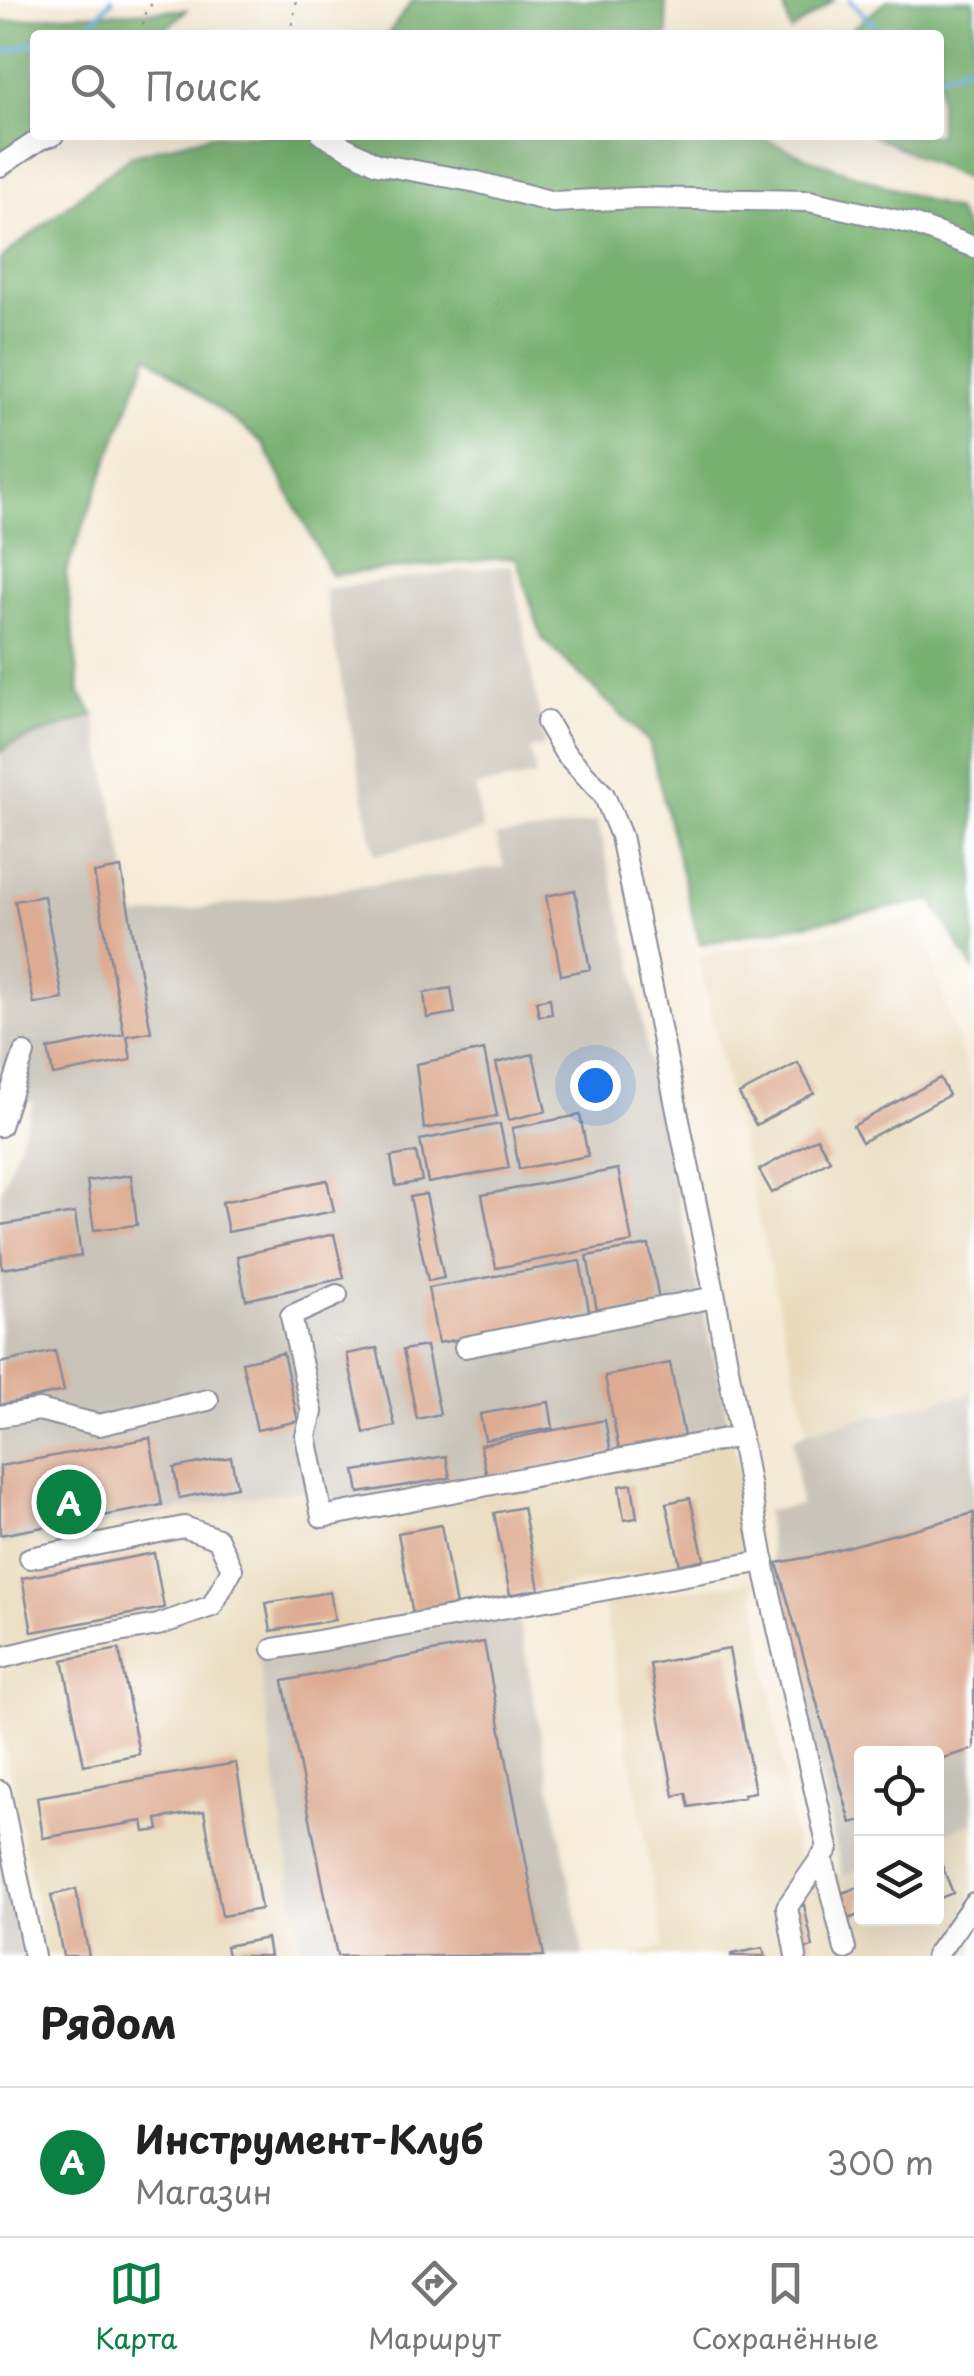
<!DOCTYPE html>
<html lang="ru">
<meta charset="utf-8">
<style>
body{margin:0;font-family:"Playpen Sans",sans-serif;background:#f6f6f6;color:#222}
.controls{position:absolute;right:30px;bottom:30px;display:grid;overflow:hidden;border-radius:10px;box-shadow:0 10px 40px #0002}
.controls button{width:90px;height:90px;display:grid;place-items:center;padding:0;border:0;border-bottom:2px solid #e0e0e0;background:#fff;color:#222;font:50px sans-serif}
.you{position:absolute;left:595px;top:1085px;width:35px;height:35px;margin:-25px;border:8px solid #fff;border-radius:50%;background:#1a73e8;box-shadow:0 0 0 15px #1a73e833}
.badge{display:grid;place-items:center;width:65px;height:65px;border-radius:50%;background:#0b8043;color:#fff;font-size:32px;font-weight:700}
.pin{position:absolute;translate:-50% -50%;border:5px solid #fff;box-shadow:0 2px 10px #0006}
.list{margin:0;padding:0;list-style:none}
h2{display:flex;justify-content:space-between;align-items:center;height:130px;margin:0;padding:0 40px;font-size:42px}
h2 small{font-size:32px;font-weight:400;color:#767676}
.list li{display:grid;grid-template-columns:65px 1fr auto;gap:30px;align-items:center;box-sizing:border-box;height:150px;padding:0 40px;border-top:2px solid #e0e0e0}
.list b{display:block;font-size:38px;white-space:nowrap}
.list p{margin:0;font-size:32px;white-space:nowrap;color:#767676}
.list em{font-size:32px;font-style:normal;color:#767676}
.icon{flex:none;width:55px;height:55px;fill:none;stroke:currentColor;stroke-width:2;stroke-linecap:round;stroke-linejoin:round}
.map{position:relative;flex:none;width:974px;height:1956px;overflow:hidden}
.search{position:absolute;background:#fff;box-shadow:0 10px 40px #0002;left:30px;right:30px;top:30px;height:110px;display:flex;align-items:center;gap:25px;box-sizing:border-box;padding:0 35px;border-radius:10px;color:#767676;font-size:38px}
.sheet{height:280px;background:#fff}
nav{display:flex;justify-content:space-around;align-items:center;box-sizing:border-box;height:140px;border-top:2px solid #e0e0e0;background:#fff;font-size:28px;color:#767676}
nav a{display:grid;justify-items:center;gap:5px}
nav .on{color:#0b8043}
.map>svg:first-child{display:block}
.built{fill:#e8d9ba}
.industrial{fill:#c9c3b8}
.forest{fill:#77b06f;stroke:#497066;stroke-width:2.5}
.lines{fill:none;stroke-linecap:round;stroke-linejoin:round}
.stream{stroke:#65acdc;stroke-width:5}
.building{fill:#ddab91}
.minor-casing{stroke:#888c9a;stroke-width:24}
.path{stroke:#888c9a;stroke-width:2.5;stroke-dasharray:2.5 8;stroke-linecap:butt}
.minor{stroke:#fff;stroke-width:20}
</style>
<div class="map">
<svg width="974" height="1956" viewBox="0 0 974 1956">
<rect width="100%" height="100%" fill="#fff"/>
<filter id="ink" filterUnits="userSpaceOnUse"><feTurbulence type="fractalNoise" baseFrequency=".01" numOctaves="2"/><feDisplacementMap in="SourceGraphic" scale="20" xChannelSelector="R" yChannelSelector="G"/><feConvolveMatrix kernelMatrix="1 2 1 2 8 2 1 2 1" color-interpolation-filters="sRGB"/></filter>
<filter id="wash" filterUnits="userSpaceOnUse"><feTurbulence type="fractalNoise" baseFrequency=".0048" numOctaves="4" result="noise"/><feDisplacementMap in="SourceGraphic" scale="40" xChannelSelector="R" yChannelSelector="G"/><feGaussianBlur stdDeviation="2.25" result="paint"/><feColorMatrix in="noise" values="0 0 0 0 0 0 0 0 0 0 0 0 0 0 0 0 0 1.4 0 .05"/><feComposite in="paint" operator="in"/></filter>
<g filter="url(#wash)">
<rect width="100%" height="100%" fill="#f5ead5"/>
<path class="built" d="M919 917 974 1092V1393L808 1431 697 955Z
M731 1434 758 1553 571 1585 464 1610 261 1641 258 1656 302 1956H46L0 1724V1545L244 1497Z
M753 1581 797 1857 843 1876 861 1868 862 1918H936L937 1836 974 1822V1956H631L664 1947 603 1602Z"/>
<path class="industrial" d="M512 565 545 746 530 749 536 776 475 787 483 831 375 855 324 589Z
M94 715 136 917 504 867 496 836 546 831 597 821 633 962 653 1089 731 1434 329 1507 322 1488 244 1497 0 1545V1193L34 1102 0 1094V752L12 744Z
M974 1393V1822L937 1836 936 1754H862L861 1868 843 1876 772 1565 766 1511 800 1505 793 1439 808 1431Z
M517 1612 584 1956H302L258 1656Z
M0 1846 22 1956H0Z"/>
<path class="forest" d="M413 0H665L668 35H387Z
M782 0H834L791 31Z
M888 0H974V190L968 180 872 135H939V35H844Z
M186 10 160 35H35V135L0 154V22L60 15Z
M210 135H757L805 157 956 211 974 245V970L932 900 700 944 649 742 542 638 516 557 331 575 263 443 148 355 66 572 80 693 94 715 12 744 0 752V259L130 156Z"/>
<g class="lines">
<path class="stream" d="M850 0 883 35
M60 35 87 27 112 0
M0 53 35 43
M939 76 974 63"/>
</g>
<g id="blocks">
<path class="building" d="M121 868 151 1032 127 1036 131 1060 53 1075 48 1049 124 1034 94 873Z
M575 890 590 969 561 975 546 896Z
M44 896 63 999 34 1004 15 901Z
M451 988 455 1013 427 1018 424 993Z
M550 998 552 1014 539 1016 536 1001Z
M484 1050 497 1116 424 1129 416 1064Z
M533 1054 546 1111 509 1120 496 1063Z
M798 1063 814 1093 756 1125 739 1094Z
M940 1078 949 1095 862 1142 853 1126Z
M580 1115 588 1156 519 1169 512 1128Z
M500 1124 509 1168 428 1183 420 1140Z
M817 1138 830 1160 772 1193 759 1170Z
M416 1152 422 1181 396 1186 391 1157Z
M618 1169 632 1242 496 1268 482 1195Z
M131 1175 137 1225 94 1230 87 1181Z
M327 1180 334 1211 228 1232 222 1202Z
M426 1194 444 1278 428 1281 410 1197Z
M75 1213 81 1256 2 1269 0 1225Z
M334 1234 344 1278 246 1300 237 1256Z
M649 1245 660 1305 598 1316 587 1256Z
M580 1261 590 1316 438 1343 428 1288Z
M426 1346 440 1414 417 1419 403 1350Z
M377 1348 395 1426 364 1433 347 1354Z
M55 1351 64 1391 0 1405V1363Z
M283 1353 298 1421 257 1430 242 1362Z
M670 1363 685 1442 620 1455 605 1376Z
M549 1402 553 1428 485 1440 480 1414Z
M605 1420 611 1453 487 1477 480 1445Z
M150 1438 162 1505 0 1535V1466Z
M446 1456 450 1478 359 1493 355 1471Z
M231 1457 237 1487 179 1498 174 1468Z
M632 1484 637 1518 624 1520 619 1486Z
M690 1498 704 1559 680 1565 666 1503Z
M523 1507 539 1589 510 1595 494 1513Z
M974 1513V1749L936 1760V1754H862V1820L851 1823 777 1563 809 1557Z
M441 1525 457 1612 414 1620 398 1533Z
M154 1553 164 1608 32 1632 22 1578Z
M330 1592 335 1620 271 1631 266 1603Z
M484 1642 544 1956H337L283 1681Z
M119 1649 139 1754 84 1765 63 1660Z
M729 1649 755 1792 743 1794 744 1797 689 1807 686 1793 674 1796 650 1664Z
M236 1763 261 1909 222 1916 204 1811 157 1819 159 1830 145 1832 143 1821 43 1838 37 1797Z
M937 1853 953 1893 940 1898 936 1891Z
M862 1886V1914L845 1920 836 1895Z
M76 1889 89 1956H63L51 1895Z
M804 1905 813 1947 800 1950 791 1908Z
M267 1938 270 1956H228L226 1946Z
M763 1948 765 1956H731V1954Z"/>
</g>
</g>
<g filter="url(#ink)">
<use href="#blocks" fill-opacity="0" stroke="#888c9a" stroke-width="2.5"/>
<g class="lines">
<g class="minor-casing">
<path id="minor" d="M322 135 377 164 477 182 553 202 638 198 809 201 913 224 974 247
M0 166 40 139 53 135
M547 722 565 753 604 795 621 836 715 1297 766 1576 828 1848 787 1907 796 1956
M0 1126 24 1053
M337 1295 291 1316 312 1412 306 1436 322 1517 741 1436
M465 1347 715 1297
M0 1416 39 1410 99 1425 208 1400
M273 1649 764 1561
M0 1658 79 1639 158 1625 212 1606 232 1569 218 1539 184 1527 30 1558
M0 1791 34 1956
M822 1857 845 1949
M936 1956 974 1903"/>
</g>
<path class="path" d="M141 35 146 9 157 0
M291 35 296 0"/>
<use href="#minor" class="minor"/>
</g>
</g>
</svg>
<div class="controls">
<button><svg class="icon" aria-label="locate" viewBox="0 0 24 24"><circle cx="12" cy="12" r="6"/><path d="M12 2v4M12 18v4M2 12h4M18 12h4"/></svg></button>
<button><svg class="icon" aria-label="layers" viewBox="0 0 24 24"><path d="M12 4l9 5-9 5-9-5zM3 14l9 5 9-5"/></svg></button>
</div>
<div class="you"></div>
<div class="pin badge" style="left:69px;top:1502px">A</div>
<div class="search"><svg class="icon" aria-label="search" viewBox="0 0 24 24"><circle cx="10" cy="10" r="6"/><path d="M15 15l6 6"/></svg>Поиск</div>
</div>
<section class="sheet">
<h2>Рядом<small></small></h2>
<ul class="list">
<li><span class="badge">A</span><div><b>Инструмент-Клуб</b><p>Магазин</p></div><em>300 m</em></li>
</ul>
</section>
<nav>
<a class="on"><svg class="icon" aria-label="map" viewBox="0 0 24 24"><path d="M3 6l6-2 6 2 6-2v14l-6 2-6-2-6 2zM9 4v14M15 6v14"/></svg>Карта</a>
<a><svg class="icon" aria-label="directions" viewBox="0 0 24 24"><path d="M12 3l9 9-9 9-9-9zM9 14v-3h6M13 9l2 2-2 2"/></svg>Маршрут</a>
<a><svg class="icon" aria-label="saved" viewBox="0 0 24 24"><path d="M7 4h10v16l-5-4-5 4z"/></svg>Сохранённые</a>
</nav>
